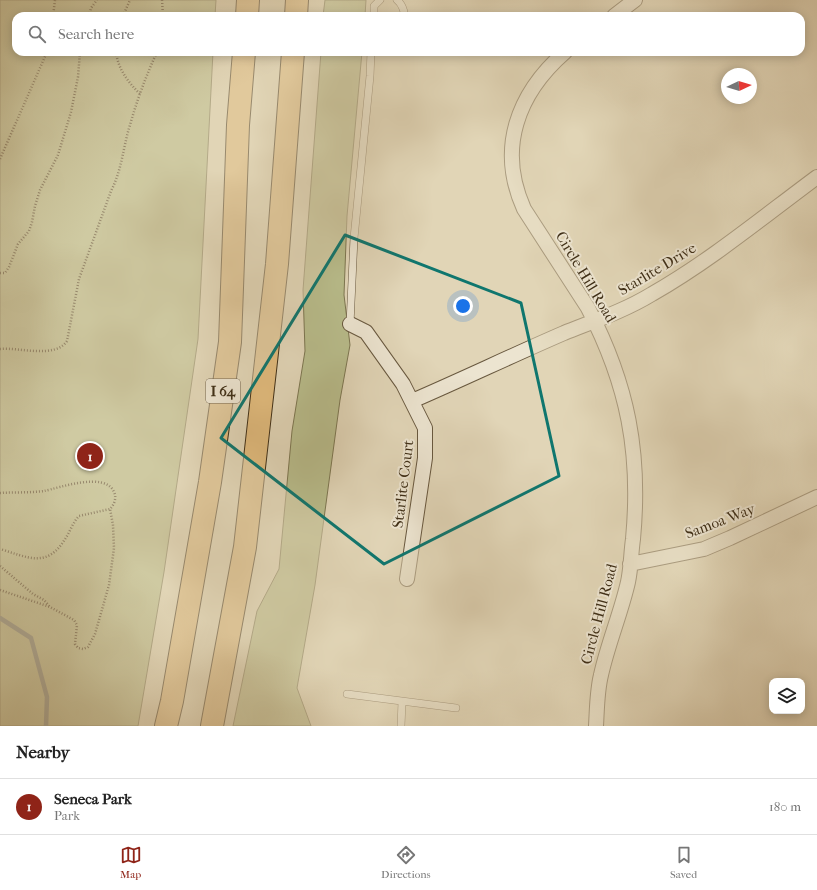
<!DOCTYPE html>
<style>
body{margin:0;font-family:"IM FELL French Canon",serif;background:#f2f2f2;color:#222}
.controls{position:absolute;right:12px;bottom:12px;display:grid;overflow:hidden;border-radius:8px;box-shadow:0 2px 10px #0003}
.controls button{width:36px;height:36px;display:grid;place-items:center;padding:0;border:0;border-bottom:1px solid #e0e0e0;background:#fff;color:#222;font:20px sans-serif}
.compass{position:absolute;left:721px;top:68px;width:36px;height:36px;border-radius:50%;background:#fff;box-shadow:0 2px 10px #0003;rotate:86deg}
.you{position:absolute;left:463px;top:306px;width:14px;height:14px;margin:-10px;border:3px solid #fff;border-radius:50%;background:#1a73e8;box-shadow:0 0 0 6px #1a73e833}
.badge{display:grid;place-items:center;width:26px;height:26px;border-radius:50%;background:#8f2418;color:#fff;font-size:13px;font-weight:700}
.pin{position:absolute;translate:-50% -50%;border:2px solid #fff;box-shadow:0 1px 4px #0006}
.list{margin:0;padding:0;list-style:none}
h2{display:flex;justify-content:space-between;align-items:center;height:52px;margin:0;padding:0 16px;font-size:17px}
h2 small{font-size:13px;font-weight:400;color:#767676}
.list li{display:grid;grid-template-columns:26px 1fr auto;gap:12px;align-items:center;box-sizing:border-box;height:56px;padding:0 16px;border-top:1px solid #e0e0e0}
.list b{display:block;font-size:15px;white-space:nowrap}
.list p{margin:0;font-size:13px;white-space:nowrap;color:#767676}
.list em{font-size:13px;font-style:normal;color:#767676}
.icon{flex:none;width:22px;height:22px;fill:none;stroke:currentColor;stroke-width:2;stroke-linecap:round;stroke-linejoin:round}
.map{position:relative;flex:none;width:817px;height:726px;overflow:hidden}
.search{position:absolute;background:#fff;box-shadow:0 2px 10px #0003;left:12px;right:12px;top:12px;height:44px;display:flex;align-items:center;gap:10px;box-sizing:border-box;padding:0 14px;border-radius:12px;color:#767676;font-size:15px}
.sheet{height:108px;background:#fff}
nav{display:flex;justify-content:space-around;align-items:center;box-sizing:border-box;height:56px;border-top:1px solid #e0e0e0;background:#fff;font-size:11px;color:#767676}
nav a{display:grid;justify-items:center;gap:2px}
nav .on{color:#8f2418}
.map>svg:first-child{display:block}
.green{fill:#b8bc8b;stroke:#7c7651}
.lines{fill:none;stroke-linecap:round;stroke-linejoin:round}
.stream{stroke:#767f79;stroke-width:4.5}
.lane-casing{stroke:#68583f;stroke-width:8}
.street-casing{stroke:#68583f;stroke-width:16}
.highway-casing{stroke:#3f2f17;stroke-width:24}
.path{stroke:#3f2f17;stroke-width:2.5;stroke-dasharray:1 2;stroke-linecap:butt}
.lane{stroke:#ece4d0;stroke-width:7}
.street{stroke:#ece4d0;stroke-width:14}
.highway{stroke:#e0ba7c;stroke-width:22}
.marked{fill:none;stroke:#0f766e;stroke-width:3;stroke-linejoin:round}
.labels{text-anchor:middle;stroke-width:4;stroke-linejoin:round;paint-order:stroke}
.shield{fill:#ece4d0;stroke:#73654e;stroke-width:1}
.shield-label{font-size:14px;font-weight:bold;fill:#3f2f17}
.street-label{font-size:15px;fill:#3f2f17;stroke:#ece4d0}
</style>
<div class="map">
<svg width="817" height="726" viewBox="0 0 817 726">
<rect width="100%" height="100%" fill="#e1d5b7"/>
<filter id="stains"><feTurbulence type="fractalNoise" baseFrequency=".005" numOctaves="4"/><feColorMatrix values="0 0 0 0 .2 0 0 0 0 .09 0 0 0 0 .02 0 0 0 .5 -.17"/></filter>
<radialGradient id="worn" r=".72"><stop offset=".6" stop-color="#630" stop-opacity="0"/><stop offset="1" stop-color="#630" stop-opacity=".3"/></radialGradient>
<path class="green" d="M0 0H216L215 16H16V52H213L198 339 164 572 138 726H0Z
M325 0H366L365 16H323Z
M321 52H362L347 216 344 295 350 345 340 400 315 585 297 688 311 726H233L257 611 279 569 292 431 305 351 303 290Z"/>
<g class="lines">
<path class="stream" d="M0 618 31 638 47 697 46 726"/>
<g class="lane-casing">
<path id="lane" d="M397 0C401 3 405 11 404 16
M374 16V6L380 0
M350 324 354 238 370 76 371 52
M347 694 456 708
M401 726 402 702"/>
</g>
<g class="street-casing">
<path id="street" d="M614 16 635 0
M565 52C517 94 497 149 524 209L588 308C628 385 641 453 633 539 631 553 631 568 628 582 621 613 608 643 601 675 597 691 597 709 596 726
M350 324 366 332 403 384 425 428V458L407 579
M412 401C463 379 513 355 564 333 594 321 624 311 652 294 710 261 763 217 817 177
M630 564 704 549 730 538 817 497"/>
</g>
<g class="highway-casing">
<path id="highway" d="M247 16 248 0
M296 16 297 0
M166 726 172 701 210 482 230 342 238 125 244 52
M212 726 245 547 277 264 293 52"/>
</g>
<path class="path" d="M162 0 163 16
M53 16 55 0
M89 16 91 8 97 0
M123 16 130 0
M116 52C118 69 128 82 140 94
M0 159 47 52
M0 273H5L9 267 18 244 29 231 32 222 35 206 40 190 58 155 71 112 78 77 80 52
M0 349C19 347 55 359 67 341L79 279 111 191C122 170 123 147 130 125 137 100 146 76 157 52
M0 493C14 492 29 493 44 491 59 488 105 471 114 492 117 498 114 505 110 509L79 516C73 522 70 532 65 539 47 569 27 557 0 549
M0 566 33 594 44 600 50 607
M0 590 50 607 74 620 77 625 75 644 78 648 83 649 88 647 95 634 109 585 114 548 113 525 110 509"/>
<use href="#lane" class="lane"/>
<use href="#street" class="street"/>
<use href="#highway" class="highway"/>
</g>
<path d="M0 0H817V726H0ZM345 235 521 303 559 476 384 564 221 438Z" fill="#e1d5b7" fill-opacity=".55" fill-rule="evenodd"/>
<path class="marked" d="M345 235 521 303 559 476 384 564 221 438Z"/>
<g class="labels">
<rect class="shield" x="206" y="379" width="34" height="24" rx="3"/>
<g class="shield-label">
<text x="223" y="396">I 64</text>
</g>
<g class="street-label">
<text transform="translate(657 269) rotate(-31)" y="5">Starlite Drive</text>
<text transform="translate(586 277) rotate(59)" y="5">Circle Hill Road</text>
<text transform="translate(403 484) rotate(-83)" y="5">Starlite Court</text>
<text transform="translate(720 521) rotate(-21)" y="5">Samoa Way</text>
<text transform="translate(599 614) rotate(-75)" y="5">Circle Hill Road</text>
</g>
</g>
<rect width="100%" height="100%" filter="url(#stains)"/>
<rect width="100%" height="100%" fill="url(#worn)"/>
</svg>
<div class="controls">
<button><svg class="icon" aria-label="layers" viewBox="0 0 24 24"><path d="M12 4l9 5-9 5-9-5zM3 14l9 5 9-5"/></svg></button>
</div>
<svg class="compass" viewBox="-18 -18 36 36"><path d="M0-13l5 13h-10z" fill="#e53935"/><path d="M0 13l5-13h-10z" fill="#767676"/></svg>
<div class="you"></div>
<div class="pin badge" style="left:90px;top:456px">1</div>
<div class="search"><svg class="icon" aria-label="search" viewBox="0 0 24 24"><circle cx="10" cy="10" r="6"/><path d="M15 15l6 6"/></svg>Search here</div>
</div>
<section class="sheet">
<h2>Nearby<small></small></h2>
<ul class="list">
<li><span class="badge">1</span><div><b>Seneca Park</b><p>Park</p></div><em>180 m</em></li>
</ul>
</section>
<nav>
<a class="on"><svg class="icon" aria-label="map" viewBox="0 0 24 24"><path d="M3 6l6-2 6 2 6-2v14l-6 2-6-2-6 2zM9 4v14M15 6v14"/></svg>Map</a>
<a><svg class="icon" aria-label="directions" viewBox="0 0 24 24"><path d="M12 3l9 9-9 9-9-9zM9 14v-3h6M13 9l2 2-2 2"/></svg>Directions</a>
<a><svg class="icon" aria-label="saved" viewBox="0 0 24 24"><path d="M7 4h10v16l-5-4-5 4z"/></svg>Saved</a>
</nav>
